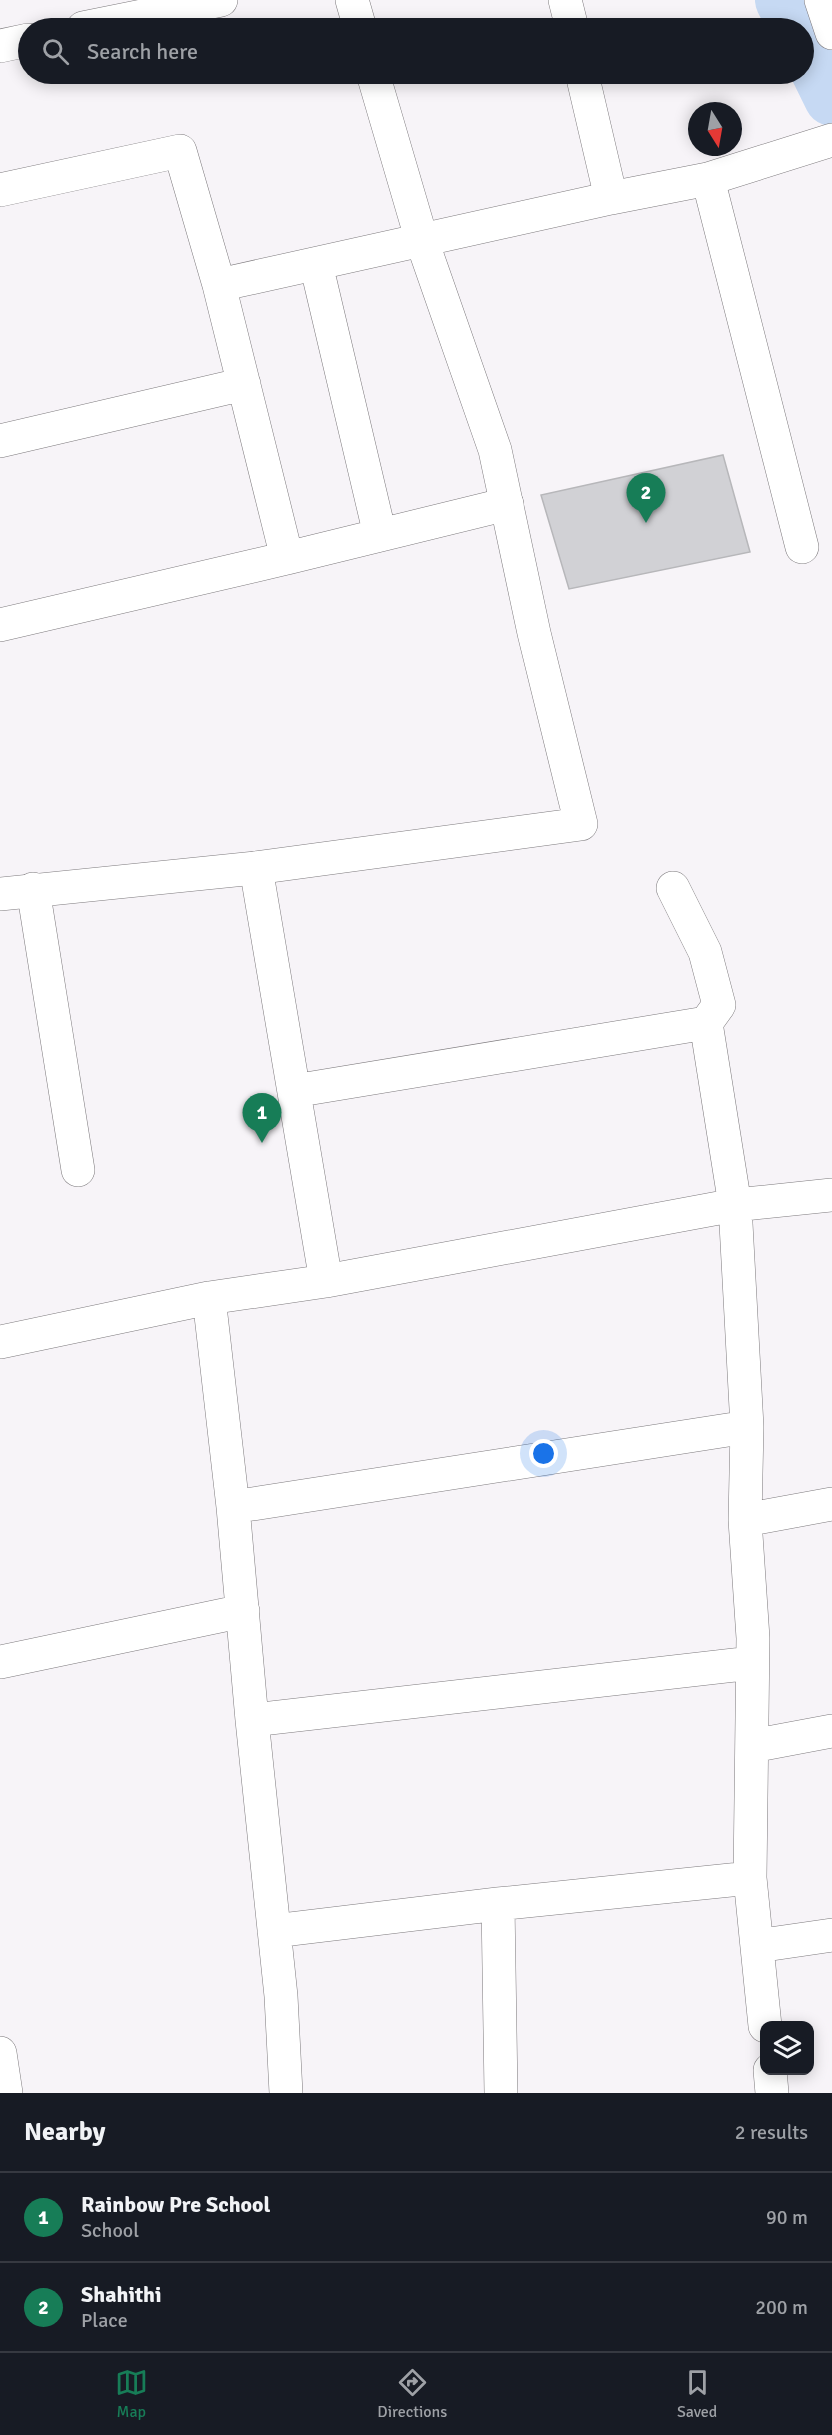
<!DOCTYPE html>
<style>
body{margin:0;font-family:Signika,sans-serif;background:#20242c;color:#f1f3f6}
.controls{position:absolute;right:18px;bottom:18px;display:grid;overflow:hidden;border-radius:12px;box-shadow:0 3px 15px #0003}
.controls button{width:54px;height:54px;display:grid;place-items:center;padding:0;border:0;border-bottom:2px solid #363941;background:#171b24;color:#f1f3f6;font:30px sans-serif}
.compass{position:absolute;left:688px;top:102px;width:54px;height:54px;border-radius:50%;background:#171b24;box-shadow:0 3px 15px #0003;rotate:169deg}
.you{position:absolute;left:544px;top:1454px;width:21px;height:21px;margin:-15px;border:4px solid #fff;border-radius:50%;background:#1a73e8;box-shadow:0 0 0 9px #1a73e833}
.badge{display:grid;place-items:center;width:39px;height:39px;border-radius:50%;background:#177d57;color:#fff;font-size:20px;font-weight:700}
.pin{position:absolute;translate:-50% -50px;filter:drop-shadow(0 2px 3px #0008)}
.pin::after{content:'';position:absolute;top:32px;width:21px;height:18px;background:inherit;clip-path:polygon(0 0,100% 0,50% 100%)}
.list{margin:0;padding:0;list-style:none}
h2{display:flex;justify-content:space-between;align-items:center;height:78px;margin:0;padding:0 24px;font-size:26px}
h2 small{font-size:20px;font-weight:400;color:#9ea1a6}
.list li{display:grid;grid-template-columns:39px 1fr auto;gap:18px;align-items:center;box-sizing:border-box;height:90px;padding:0 24px;border-top:2px solid #363941}
.list b{display:block;font-size:22px;white-space:nowrap}
.list p{margin:0;font-size:20px;white-space:nowrap;color:#9ea1a6}
.list em{font-size:20px;font-style:normal;color:#9ea1a6}
.icon{flex:none;width:33px;height:33px;fill:none;stroke:currentColor;stroke-width:2;stroke-linecap:round;stroke-linejoin:round}
.map{position:relative;flex:none;width:832px;height:2093px;overflow:hidden}
.search{position:absolute;background:#171b24;box-shadow:0 3px 15px #0003;left:18px;right:18px;top:18px;height:66px;display:flex;align-items:center;gap:15px;box-sizing:border-box;padding:0 21px;border-radius:33px;color:#9ea1a6;font-size:22px}
.sheet{height:258px;background:#171b24}
nav{display:flex;justify-content:space-around;align-items:center;box-sizing:border-box;height:84px;border-top:2px solid #363941;background:#171b24;font-size:16px;color:#9ea1a6}
nav a{display:grid;justify-items:center;gap:3px}
nav .on{color:#177d57}
.map>svg:first-child{display:block}
.lines{fill:none;stroke-linecap:round;stroke-linejoin:round}
.river{stroke:#c6d9f3;stroke-width:56}
.building{fill:#d1d1d5;stroke:#b7b7ba;stroke-width:1.5}
.minor-casing{stroke:#7d7a7d;stroke-width:34}
.tertiary-casing{stroke:#7d7a7d;stroke-width:34}
.minor{stroke:#fff;stroke-width:33}
.tertiary{stroke:#fff;stroke-width:33}
</style>
<div class="map">
<svg width="832" height="2093" viewBox="0 0 832 2093">
<rect width="100%" height="100%" fill="#f7f4f8"/>
<g class="lines">
<path class="river" d="M783 0 797 28
M804 41 832 98"/>
</g>
<path class="building" d="M723 455 750 552 569 589 541 495Z"/>
<g class="lines">
<g class="minor-casing">
<path id="minor" d="M565 0 572 28
M821 0 832 33
M83 28 221 0
M0 46 28 40
M708 179 802 547
M0 190 180 151 219 285 287 558 0 625
M611 198 708 179 832 140
M316 264 380 535
M219 285 611 198 582 74
M0 441 244 384
M287 558 507 504
M256 868 326 1281
M673 888 705 952 719 1005 706 1023 735 1205 747 1427 745 1520 753 1638 750 1878 765 2026
M33 889 78 1170
M294 1091 706 1023
M209 1298 233 1507 252 1720 281 1996 286 2093
M0 1342 209 1298 326 1281 735 1205 832 1195
M233 1507 747 1427
M745 1520 832 1504
M0 1662 243 1611
M252 1720 752 1663
M752 1746 832 1731
M498 1904 501 2093
M274 1931 498 1904 750 1878
M757 1946 832 1935
M770 2070 772 2093"/>
</g>
<g class="tertiary-casing">
<path id="tertiary" d="M352 0 360 28
M0 894 256 868 581 824 534 633 495 450 422 241 373 74
M0 2053 6 2093"/>
</g>
<use href="#minor" class="minor"/>
<use href="#tertiary" class="tertiary"/>
</g>
</svg>
<div class="controls">
<button><svg class="icon" aria-label="layers" viewBox="0 0 24 24"><path d="M12 4l9 5-9 5-9-5zM3 14l9 5 9-5"/></svg></button>
</div>
<svg class="compass" viewBox="-18 -18 36 36"><path d="M0-13l5 13h-10z" fill="#e53935"/><path d="M0 13l5-13h-10z" fill="#9ea1a6"/></svg>
<div class="you"></div>
<div class="pin badge" style="left:262px;top:1143px">1</div>
<div class="pin badge" style="left:646px;top:523px">2</div>
<div class="search"><svg class="icon" aria-label="search" viewBox="0 0 24 24"><circle cx="10" cy="10" r="6"/><path d="M15 15l6 6"/></svg>Search here</div>
</div>
<section class="sheet">
<h2>Nearby<small>2 results</small></h2>
<ul class="list">
<li><span class="badge">1</span><div><b>Rainbow Pre School</b><p>School</p></div><em>90 m</em></li>
<li><span class="badge">2</span><div><b>Shahithi</b><p>Place</p></div><em>200 m</em></li>
</ul>
</section>
<nav>
<a class="on"><svg class="icon" aria-label="map" viewBox="0 0 24 24"><path d="M3 6l6-2 6 2 6-2v14l-6 2-6-2-6 2zM9 4v14M15 6v14"/></svg>Map</a>
<a><svg class="icon" aria-label="directions" viewBox="0 0 24 24"><path d="M12 3l9 9-9 9-9-9zM9 14v-3h6M13 9l2 2-2 2"/></svg>Directions</a>
<a><svg class="icon" aria-label="saved" viewBox="0 0 24 24"><path d="M7 4h10v16l-5-4-5 4z"/></svg>Saved</a>
</nav>
